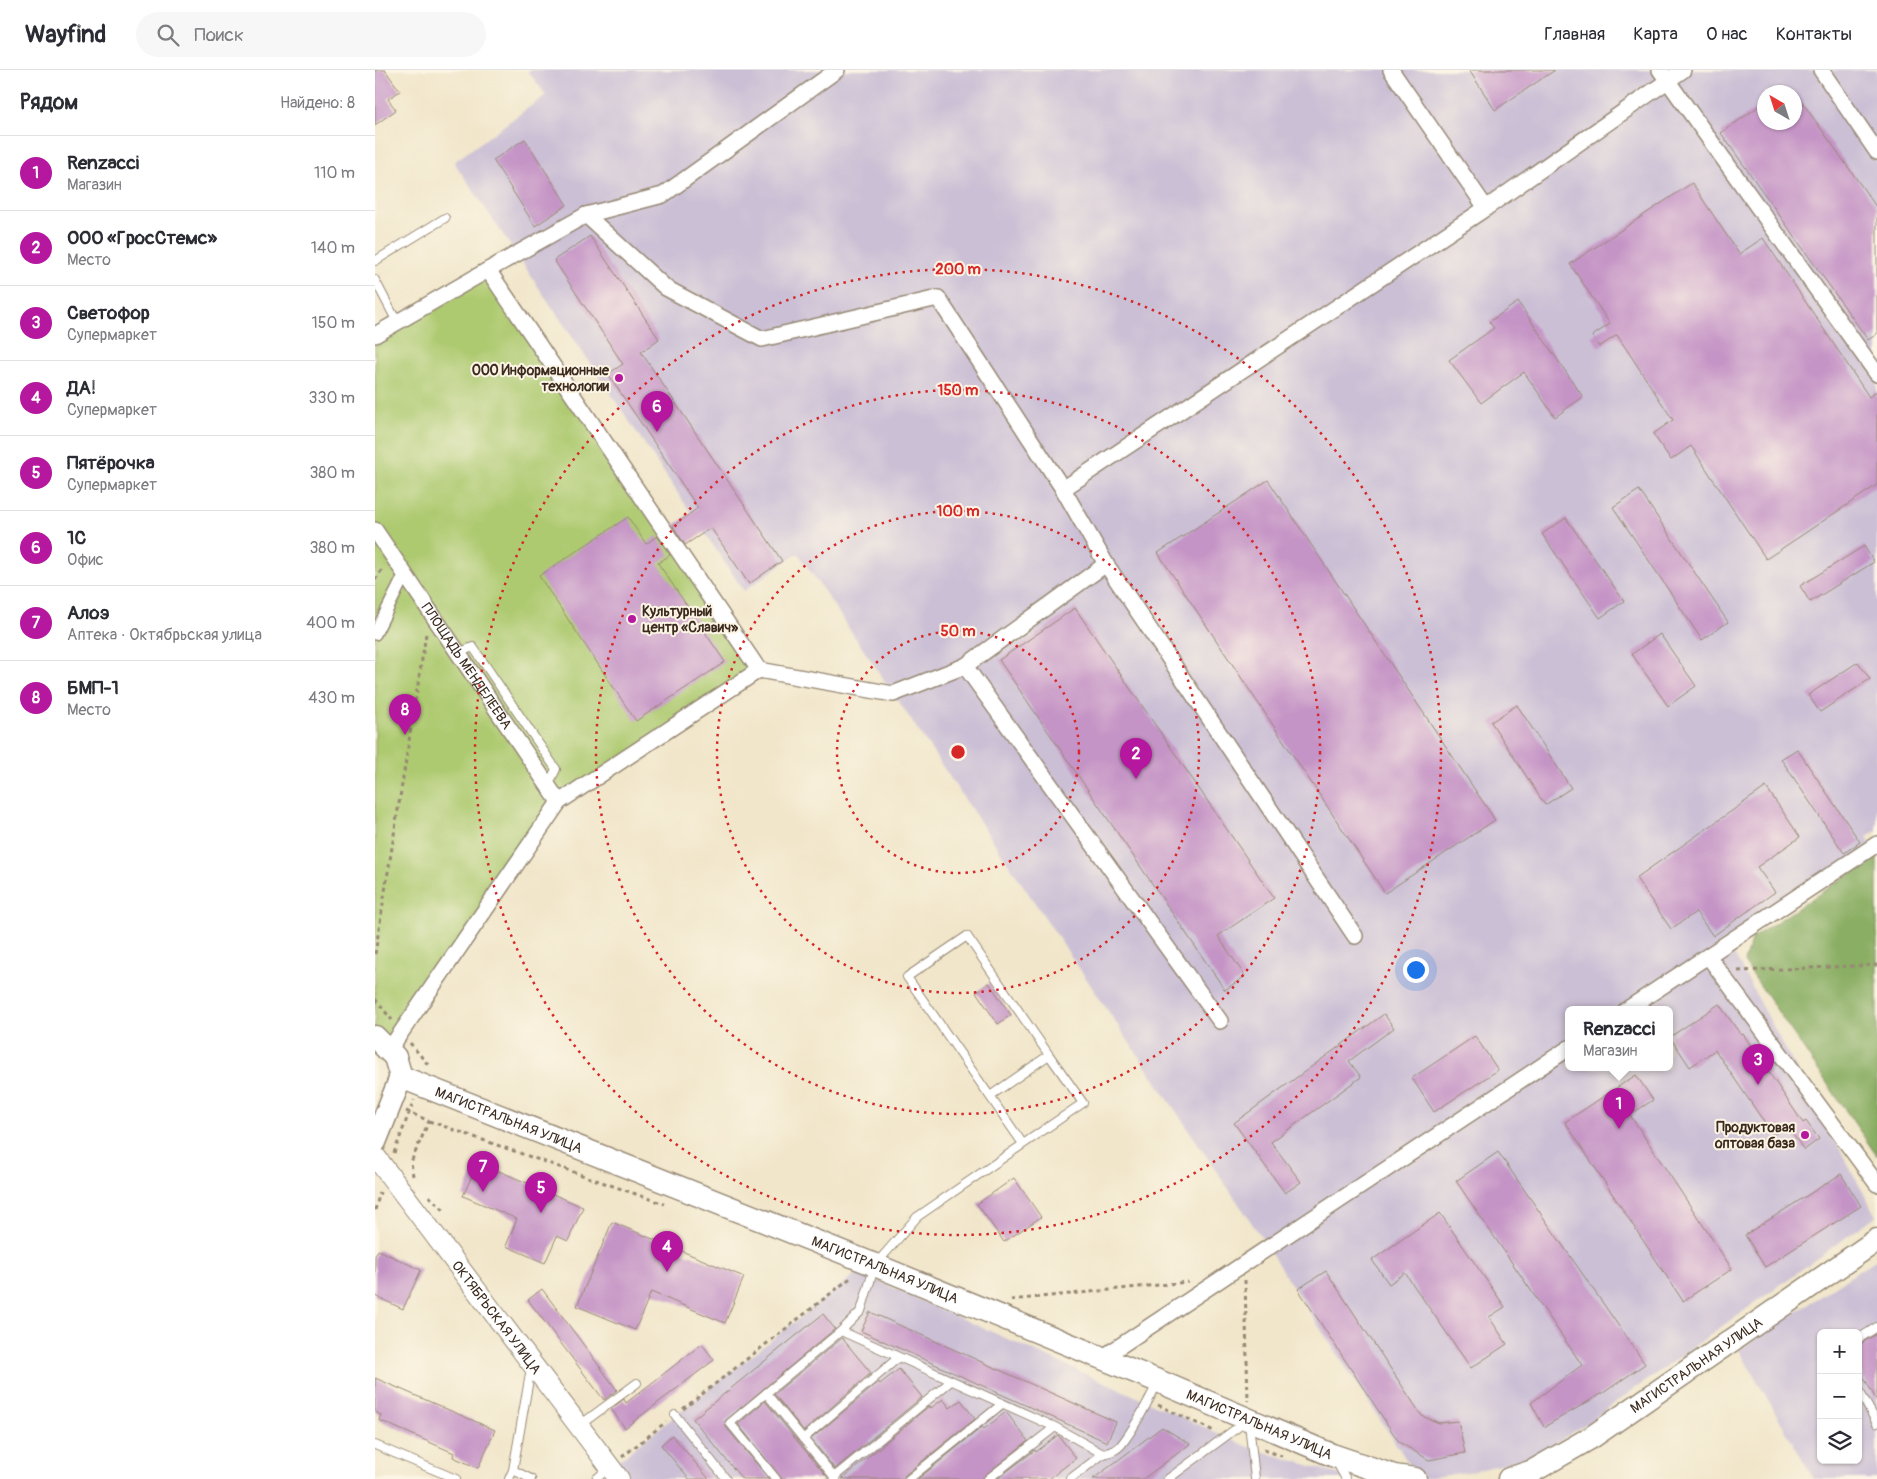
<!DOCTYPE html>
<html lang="ru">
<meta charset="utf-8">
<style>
body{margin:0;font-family:Pangolin,sans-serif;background:#f7f7f7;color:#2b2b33}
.controls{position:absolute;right:15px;bottom:15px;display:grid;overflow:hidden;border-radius:8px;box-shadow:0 1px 4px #0004}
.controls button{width:45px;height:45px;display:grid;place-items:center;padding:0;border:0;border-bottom:1px solid #e1e1e2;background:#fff;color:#2b2b33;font:25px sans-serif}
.compass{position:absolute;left:1382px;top:15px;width:45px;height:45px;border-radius:50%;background:#fff;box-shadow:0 1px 4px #0004;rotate:321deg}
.you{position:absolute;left:1040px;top:899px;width:18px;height:18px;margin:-12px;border:4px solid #fff;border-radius:50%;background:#1a73e8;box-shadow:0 0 0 8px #1a73e833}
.badge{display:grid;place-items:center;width:32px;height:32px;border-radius:50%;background:#b5179e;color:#fff;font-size:16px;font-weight:700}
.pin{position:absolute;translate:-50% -41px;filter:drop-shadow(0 1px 2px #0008)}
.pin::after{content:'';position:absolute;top:26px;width:18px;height:15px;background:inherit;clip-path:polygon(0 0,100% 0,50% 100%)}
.popup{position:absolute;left:1190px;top:936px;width:108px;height:65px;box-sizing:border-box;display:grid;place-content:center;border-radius:8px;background:#fff;filter:drop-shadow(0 1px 4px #0005);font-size:16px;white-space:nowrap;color:#7c7c81}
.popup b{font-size:19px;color:#2b2b33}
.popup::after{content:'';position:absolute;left:50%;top:100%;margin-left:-10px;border:10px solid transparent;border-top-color:#fff}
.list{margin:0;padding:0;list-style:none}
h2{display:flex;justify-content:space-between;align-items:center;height:65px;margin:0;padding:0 20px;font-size:21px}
h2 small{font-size:16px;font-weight:400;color:#7c7c81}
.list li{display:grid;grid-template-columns:32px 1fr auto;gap:15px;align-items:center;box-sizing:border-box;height:75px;padding:0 20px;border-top:1px solid #e1e1e2}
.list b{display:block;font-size:19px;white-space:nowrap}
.list p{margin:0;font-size:16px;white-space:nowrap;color:#7c7c81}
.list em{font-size:16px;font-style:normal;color:#7c7c81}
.icon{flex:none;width:28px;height:28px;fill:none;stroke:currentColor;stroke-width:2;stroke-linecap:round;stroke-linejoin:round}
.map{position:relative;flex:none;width:1502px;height:1409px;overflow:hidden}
header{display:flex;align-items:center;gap:30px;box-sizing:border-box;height:70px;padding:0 25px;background:#fff;border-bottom:1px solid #e1e1e2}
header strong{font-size:24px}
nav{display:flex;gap:28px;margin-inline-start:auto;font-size:18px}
.search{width:350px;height:45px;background:#f7f7f7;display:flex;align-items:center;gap:12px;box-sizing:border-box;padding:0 18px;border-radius:28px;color:#7c7c81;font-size:19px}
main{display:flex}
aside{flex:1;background:#fff}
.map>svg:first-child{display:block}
.industrial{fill:#cbbfd5;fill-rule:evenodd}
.green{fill:#aeca71;stroke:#747a48}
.forest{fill:#8aae63;stroke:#626c40}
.building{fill:#c594c6}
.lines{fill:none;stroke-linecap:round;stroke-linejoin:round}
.service-casing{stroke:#968874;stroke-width:10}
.pedestrian-casing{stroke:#968874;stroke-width:14}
.minor-casing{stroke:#968874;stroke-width:18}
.tertiary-casing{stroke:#968874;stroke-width:22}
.secondary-casing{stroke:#968874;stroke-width:25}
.path{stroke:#968874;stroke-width:3;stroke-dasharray:4 4;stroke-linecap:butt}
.service{stroke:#fff;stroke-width:8}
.pedestrian{stroke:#fff;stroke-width:11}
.minor{stroke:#fff;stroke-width:15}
.tertiary{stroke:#fff;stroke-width:20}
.secondary{stroke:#fff;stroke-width:22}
.ring{fill:none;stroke:#d62828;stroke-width:2.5;stroke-dasharray:2.5 5}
.poi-dot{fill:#b5179e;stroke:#fcf5e5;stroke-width:2}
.labels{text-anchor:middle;stroke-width:4;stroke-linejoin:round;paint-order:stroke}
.poi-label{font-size:14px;font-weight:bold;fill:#3b2a1e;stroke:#fcf5e5;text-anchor:end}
.street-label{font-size:14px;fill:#3b2a1e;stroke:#fcf5e5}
.centre{fill:#d62828;stroke:#fcf5e5;stroke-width:2.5}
.ring-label{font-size:15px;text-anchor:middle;font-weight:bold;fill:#d62828;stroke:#fcf5e5;stroke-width:4;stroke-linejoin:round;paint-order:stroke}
</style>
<header>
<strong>Wayfind</strong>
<div class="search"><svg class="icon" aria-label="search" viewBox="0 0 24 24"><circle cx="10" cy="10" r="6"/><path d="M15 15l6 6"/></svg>Поиск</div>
<nav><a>Главная</a><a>Карта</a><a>О нас</a><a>Контакты</a></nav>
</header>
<main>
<aside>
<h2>Рядом<small>Найдено: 8</small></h2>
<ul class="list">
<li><span class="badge">1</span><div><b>Renzacci</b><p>Магазин</p></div><em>110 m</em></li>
<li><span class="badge">2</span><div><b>ООО «ГросСтемс»</b><p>Место</p></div><em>140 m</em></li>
<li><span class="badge">3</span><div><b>Светофор</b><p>Супермаркет</p></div><em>150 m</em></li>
<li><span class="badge">4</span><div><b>ДА!</b><p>Супермаркет</p></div><em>330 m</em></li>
<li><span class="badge">5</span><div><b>Пятёрочка</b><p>Супермаркет</p></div><em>380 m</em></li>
<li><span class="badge">6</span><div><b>1С</b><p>Офис</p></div><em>380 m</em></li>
<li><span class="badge">7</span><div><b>Алоэ</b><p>Аптека · Октябрьская улица</p></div><em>400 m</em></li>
<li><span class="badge">8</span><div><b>БМП-1</b><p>Место</p></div><em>430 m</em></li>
</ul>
</aside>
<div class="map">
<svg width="1502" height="1409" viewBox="0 0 1502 1409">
<rect width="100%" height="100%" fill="#fcf5e5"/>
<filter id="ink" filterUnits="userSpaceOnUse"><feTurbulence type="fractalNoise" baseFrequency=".02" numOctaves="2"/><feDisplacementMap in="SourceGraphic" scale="10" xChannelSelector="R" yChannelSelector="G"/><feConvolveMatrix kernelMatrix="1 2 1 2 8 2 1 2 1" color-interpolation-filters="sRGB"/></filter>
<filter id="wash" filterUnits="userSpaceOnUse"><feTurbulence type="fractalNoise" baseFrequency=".0096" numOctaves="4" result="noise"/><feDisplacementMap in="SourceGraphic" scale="20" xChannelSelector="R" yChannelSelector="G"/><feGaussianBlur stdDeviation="1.12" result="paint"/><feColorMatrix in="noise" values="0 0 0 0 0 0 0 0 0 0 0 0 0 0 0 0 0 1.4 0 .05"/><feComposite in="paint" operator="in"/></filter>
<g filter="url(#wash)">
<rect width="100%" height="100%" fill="#f1e6ca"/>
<path class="industrial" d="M152 0H1502V760L1492 767 1496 775 1248 940H1194V976L893 1177 423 483 369 521 79 92 171 25ZM1390 22H1420V52H1390Z
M1353 873 1501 1146 1205 1358 1160 1386 1100 1401 1044 1409 893 1179 1194 979V998H1294V940H1252Z
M1502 1189V1409H1439L1364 1280ZM1446 1263H1483V1390H1446Z
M483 1202 876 1378 980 1409H244L235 1397Z"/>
<path class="green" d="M113 200 383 600 183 732 14 979 0 961V265Z"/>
<path class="forest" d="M1502 786V1086L1369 892 1377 868Z"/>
<g id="blocks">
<path class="building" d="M0 0H10L25 21 13 29 21 40 0 55Z
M1094 0H1180L1120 40Z
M1420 22 1502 138V264L1493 270 1346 63 1390 32V52H1420Z
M150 69 192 135 160 156 118 90Z
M1317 113 1364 184 1388 168 1494 327 1502 321V415L1391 489 1316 376 1296 390 1278 364 1298 350 1242 265 1224 277 1217 266 1235 254 1195 194Z
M215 166 284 269 266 282 407 491 374 514 336 458 310 475 298 456 323 438 233 304 248 294 179 190Z
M1143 232 1208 327 1180 347 1149 302 1106 333 1074 290 1119 258 1114 252Z
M893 410 1120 750 1010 823 783 483Z
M1264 420 1353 552 1327 570 1238 437Z
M253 447 271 474 282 466 295 485 283 493 350 592 261 651 164 506Z
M1191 448 1249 531 1225 548 1167 464Z
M1489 476 1499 492 1435 532 1425 516Z
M700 538 899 828 843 866 870 906 850 920 624 590Z
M1285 564 1321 616 1293 636 1257 584Z
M1483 592 1495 609 1445 642 1433 625Z
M1142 635 1196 718 1170 735 1116 652Z
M1422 679 1485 772 1469 783 1406 689Z
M1391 717 1425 767 1382 797 1400 822 1338 866 1321 842 1296 859 1261 808Z
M614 913 636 945 623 954 601 922Z
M1344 934 1366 965 1368 964 1428 1053 1431 1051 1444 1069 1429 1080 1412 1056 1398 1065 1340 980 1315 997 1295 967Z
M1009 944 1019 958 974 991 986 1007 896 1072 926 1112 910 1123 859 1053Z
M1100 966 1123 1000 1059 1042 1037 1008Z
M1261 1005 1278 1030 1255 1045 1357 1199 1308 1231 1190 1052Z
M1123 1082 1270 1294 1228 1323 1169 1357 1156 1333 1207 1295 1081 1111Z
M103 1092 208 1137 193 1171 182 1166 170 1193 131 1176 142 1149 88 1126Z
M1466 1104 1486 1136 1390 1197 1370 1165Z
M639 1108 666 1147 629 1172 602 1134Z
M1065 1143 1130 1237 1114 1247 1132 1274 1096 1298 1030 1203 1014 1214 997 1190Z
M237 1152 369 1207 350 1253 276 1222 260 1260 202 1236Z
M3 1180 46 1200 28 1239 0 1226V1186Z
M951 1201 1047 1346 1064 1353 1083 1351 1090 1383 1054 1390 1024 1372 923 1219Z
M167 1219 242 1320 229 1330 153 1230Z
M495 1242 741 1352 732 1372 486 1261Z
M448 1244 460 1259 350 1351 351 1357 394 1409H367L318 1349Z
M1502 1264V1331L1483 1297V1275Z
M467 1268 496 1303 429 1361 399 1324Z
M327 1274 339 1290 250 1358 236 1339 249 1329 251 1333Z
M524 1299 547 1327 460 1399 436 1369 504 1312 505 1314Z
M0 1308 120 1360 103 1398 78 1387 79 1383 4 1350 6 1345 0 1342Z
M568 1329 575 1338 586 1330 600 1349 530 1405 528 1409H467L554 1336 556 1338Z
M390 1331 423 1372 454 1409H407L363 1354Z
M631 1342 653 1371 610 1405 607 1409H543L607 1357 609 1359Z
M787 1357 815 1374 768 1409H718Z
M297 1365 334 1409H314L286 1375Z
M683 1365 701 1388 674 1409H622L660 1380 661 1382Z"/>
</g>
</g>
<g filter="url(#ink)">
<use href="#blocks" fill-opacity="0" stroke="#968874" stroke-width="1"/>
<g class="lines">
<g class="service-casing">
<path id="service" d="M0 191 70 148
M0 210 22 252
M83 583 98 577 181 699 173 716
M648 1074 532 907 592 866 674 985
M466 1261 680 1357 728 1384C735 1382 741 1381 746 1375 759 1359 773 1332 783 1312
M1483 1269 1502 1257
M1483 1319 1502 1353
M391 1323 461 1409
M300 1345 351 1409
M874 1353 880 1409
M205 1355 262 1313
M428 1369 524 1287
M0 1375 81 1409
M961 1391 971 1409
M138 1400 156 1409
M459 1407 576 1311
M134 1409 138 1400 156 1298
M221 1409 235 1397
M401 1409 355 1353 466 1261 486 1241 500 1195 542 1147 708 1033 674 985 615 1026
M534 1409 627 1334
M613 1409 680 1357
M695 1409 728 1384
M793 1409 870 1352"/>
</g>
<g class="pedestrian-casing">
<path id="pedestrian" d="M0 564 30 504"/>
</g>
<g class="minor-casing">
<g id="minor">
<path d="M1016 0 1111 138"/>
<path d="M1285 0 1502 304"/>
<path d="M1446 0 1502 82"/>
<path d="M211 145 291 218 387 269 563 228 688 419"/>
<path d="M113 200 211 145 288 125 462 0"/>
<path d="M0 265 113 200 384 600 184 732 14 980"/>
<path id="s1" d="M0 460 184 732"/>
<path d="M590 596 845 951"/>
<path d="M384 600 518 624 590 596 731 494"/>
<path d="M980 866 731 494 688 419 1111 138 1308 0"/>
<path d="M1333 886 1502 1114"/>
<path d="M1251 940 1502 774"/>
<path d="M727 1288 1194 978"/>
</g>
</g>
<g class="tertiary-casing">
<g id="tertiary">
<path id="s2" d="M0 1086 244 1409"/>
</g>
</g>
<g class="secondary-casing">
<g id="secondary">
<path d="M0 967 20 987 26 1007"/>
<path id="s3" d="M26 1007 500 1195 783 1311 957 1385 1019 1406 1040 1409"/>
<path d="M0 1072 26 1007"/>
<path id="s4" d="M1134 1409 1158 1401 1217 1367 1502 1170"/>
</g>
</g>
<path class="path" d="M0 510 8 498
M0 884 51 564
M1363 901 1502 895
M0 929 17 950
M35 973 55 997
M31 1041 54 1051 36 1092 38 1106
M54 1051 289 1134
M19 1083 39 1030
M54 1126 70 1141
M0 1140 5 1122
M870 1210 873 1331
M636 1230 813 1212
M783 1335 839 1361
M308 1339 478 1206
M889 1380 907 1386
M247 1387 291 1352"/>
<use href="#service" class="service"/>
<use href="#pedestrian" class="pedestrian"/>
<use href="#minor" class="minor"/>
<use href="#tertiary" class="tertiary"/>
<use href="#secondary" class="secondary"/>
</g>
</g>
<g class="ring">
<circle cx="583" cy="682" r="121"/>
<circle cx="583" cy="682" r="241"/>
<circle cx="583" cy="682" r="362"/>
<circle cx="583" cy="682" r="483"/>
</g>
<g class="poi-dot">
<circle cx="244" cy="308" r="5"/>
<circle cx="257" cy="549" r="5"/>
<circle cx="1430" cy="1065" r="5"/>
</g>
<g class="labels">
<g class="poi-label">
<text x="234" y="305">ООО Информационные<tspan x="234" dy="16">технологии</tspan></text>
<text x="267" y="546" text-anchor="start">Культурный<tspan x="267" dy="16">центр «Славич»</tspan></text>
<text x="1420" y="1062">Продуктовая<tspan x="1420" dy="16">оптовая база</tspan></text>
</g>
<g class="street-label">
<text dy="5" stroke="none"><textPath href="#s1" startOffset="164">ПЛОЩАДЬ МЕНДЕЛЕЕВА</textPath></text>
<text dy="5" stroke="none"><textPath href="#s3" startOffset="116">МАГИСТРАЛЬНАЯ УЛИЦА</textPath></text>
<text dy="5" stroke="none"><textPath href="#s3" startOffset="521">МАГИСТРАЛЬНАЯ УЛИЦА</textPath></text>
<text dy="5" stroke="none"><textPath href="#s2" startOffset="202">ОКТЯБРЬСКАЯ УЛИЦА</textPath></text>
<text dy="5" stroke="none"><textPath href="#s4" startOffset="220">МАГИСТРАЛЬНАЯ УЛИЦА</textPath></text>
<text dy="5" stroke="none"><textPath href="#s3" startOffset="926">МАГИСТРАЛЬНАЯ УЛИЦА</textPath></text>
</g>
</g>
<circle cx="583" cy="682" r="8" class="centre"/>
<g class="ring-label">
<text x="583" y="204">200 m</text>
<text x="583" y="325">150 m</text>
<text x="583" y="446">100 m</text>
<text x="583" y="566">50 m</text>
</g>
</svg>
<div class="controls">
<button>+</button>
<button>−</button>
<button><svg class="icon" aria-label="layers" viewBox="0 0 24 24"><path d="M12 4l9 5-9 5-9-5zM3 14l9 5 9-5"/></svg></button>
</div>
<svg class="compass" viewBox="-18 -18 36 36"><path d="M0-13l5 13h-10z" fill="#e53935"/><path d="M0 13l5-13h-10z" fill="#7c7c81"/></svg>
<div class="you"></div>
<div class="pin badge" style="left:1244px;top:1059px">1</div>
<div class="popup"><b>Renzacci</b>Магазин</div>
<div class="pin badge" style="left:761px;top:709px">2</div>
<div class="pin badge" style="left:1383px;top:1015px">3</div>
<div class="pin badge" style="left:292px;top:1202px">4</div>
<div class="pin badge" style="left:166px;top:1143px">5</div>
<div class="pin badge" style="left:282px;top:362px">6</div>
<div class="pin badge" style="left:108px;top:1122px">7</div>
<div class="pin badge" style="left:30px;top:665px">8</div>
</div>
</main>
